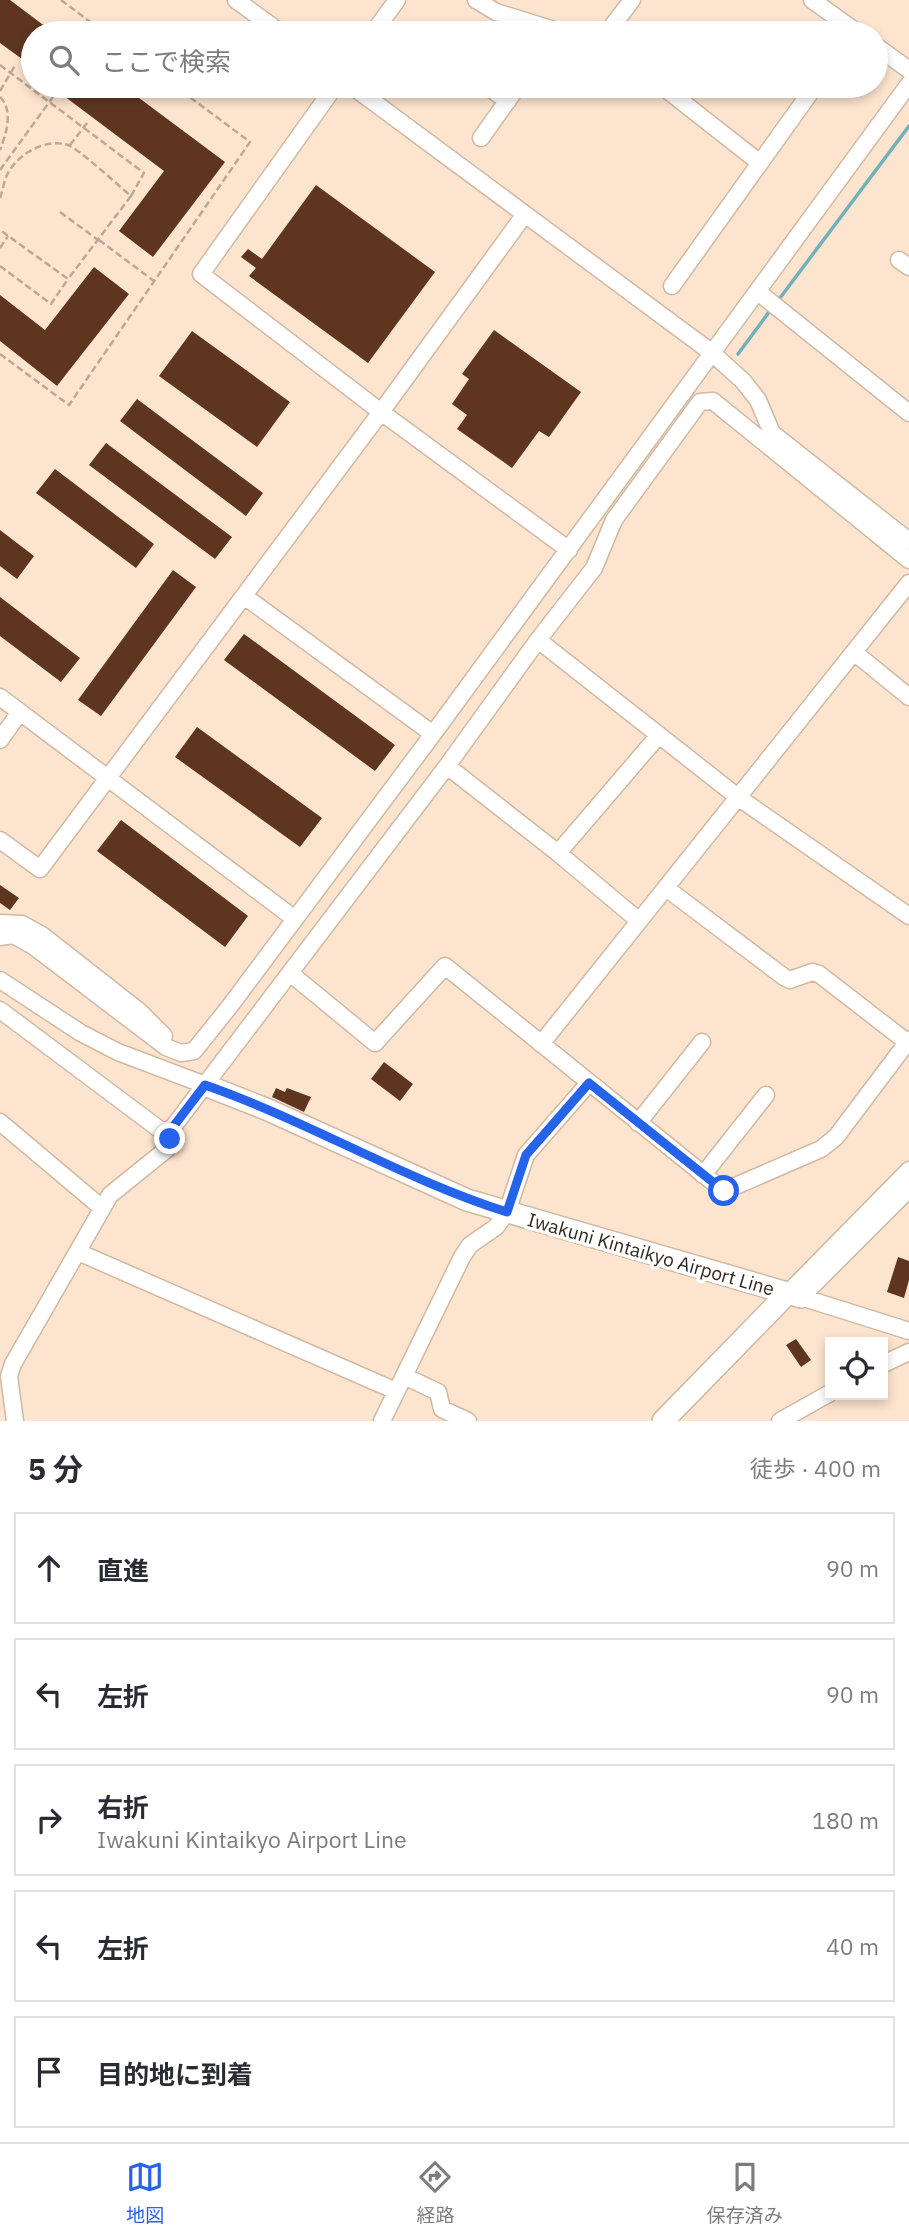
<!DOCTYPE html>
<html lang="ja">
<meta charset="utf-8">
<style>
body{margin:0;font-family:"IBM Plex Sans","Noto Sans JP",sans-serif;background:#f7f7f7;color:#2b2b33}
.controls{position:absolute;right:21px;bottom:21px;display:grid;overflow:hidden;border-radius:0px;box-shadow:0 4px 10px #0003}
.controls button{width:63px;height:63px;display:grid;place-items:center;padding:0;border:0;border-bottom:2px solid #e1e1e2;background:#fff;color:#2b2b33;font:35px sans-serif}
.stop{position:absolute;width:21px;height:21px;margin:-16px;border:5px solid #2563eb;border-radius:50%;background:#fff}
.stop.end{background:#2563eb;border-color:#fff;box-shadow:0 2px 7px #0008}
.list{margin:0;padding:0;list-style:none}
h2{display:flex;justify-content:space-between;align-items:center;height:91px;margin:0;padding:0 28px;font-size:30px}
h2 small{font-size:23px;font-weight:400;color:#7c7c81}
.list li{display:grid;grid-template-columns:46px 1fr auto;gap:21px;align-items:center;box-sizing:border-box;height:112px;margin:0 14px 14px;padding:0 14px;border:2px solid #e1e1e2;border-radius:0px}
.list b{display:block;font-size:26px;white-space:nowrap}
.list p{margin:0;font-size:23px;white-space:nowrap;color:#7c7c81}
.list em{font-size:23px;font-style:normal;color:#7c7c81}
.icon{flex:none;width:38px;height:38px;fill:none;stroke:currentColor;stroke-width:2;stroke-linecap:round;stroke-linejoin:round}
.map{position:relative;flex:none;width:909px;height:1421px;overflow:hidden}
.search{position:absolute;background:#fff;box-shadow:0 4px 10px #0003;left:21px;right:21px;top:21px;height:77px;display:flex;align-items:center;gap:18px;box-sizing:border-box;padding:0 24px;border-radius:38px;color:#7c7c81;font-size:26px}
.sheet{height:721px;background:#fff}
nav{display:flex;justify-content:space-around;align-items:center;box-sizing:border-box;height:98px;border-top:2px solid #e1e1e2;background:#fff;font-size:19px;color:#7c7c81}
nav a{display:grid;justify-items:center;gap:4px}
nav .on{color:#2563eb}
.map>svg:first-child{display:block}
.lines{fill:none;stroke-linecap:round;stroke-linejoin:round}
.stream{stroke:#71b1b9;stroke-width:3.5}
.building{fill:#5e3620}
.minor-casing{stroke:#d0b9a3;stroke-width:19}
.major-casing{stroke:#d0b9a3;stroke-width:24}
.path{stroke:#bca897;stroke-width:2.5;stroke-dasharray:7 3.5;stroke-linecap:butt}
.minor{stroke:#fff;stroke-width:16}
.major{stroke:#fff;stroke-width:21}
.route{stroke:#2563eb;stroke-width:9}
.labels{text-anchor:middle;stroke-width:7;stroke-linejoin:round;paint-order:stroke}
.street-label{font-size:19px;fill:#312820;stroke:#fff}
</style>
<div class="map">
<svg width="909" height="1421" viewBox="0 0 909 1421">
<rect width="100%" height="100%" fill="#fde4ce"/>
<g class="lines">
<path class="stream" d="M777 302 909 126
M738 354 772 308"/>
</g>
<path class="building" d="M0 0H10L54 33H33V67L0 43Z
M65 86H123L225 162 153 257 119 231 164 171 60 93Z
M316 185 435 272 368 363 249 276 256 268 241 257 248 249 262 259Z
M94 267 129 294 57 386 0 341V295L45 330Z
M494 330 581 392 549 437 539 431 512 468 457 429 467 415 452 404 469 379 462 374Z
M192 331 290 402 257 447 159 376Z
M137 399 263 493 246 516 120 421Z
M106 443 232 537 215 559 89 465Z
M55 469 154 544 136 568 36 493Z
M0 530 34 556 17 579 0 566Z
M173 570 196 587 101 716 78 700Z
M0 597 80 658 61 682 0 636Z
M244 634 395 745 375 771 224 660Z
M197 727 322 818 300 847 175 757Z
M121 820 248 916 225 947 97 851Z
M0 885 19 898 10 910 0 903Z
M384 1062 413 1084 400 1101 371 1079Z
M276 1088 285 1092 287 1088 311 1097 304 1112 272 1097Z
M898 1257 909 1261V1280L904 1298 887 1292Z
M796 1339 811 1360 801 1367 786 1345Z"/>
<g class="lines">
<g class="minor-casing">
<path id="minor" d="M236 0 281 33
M476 0 496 12 564 33
M812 0 858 33
M373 33 397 0
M607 33 632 0
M876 46 909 70
M335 86 201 274 381 412 569 550
M352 86 711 352 743 381 758 400 772 433 909 541
M486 86 508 101
M662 86 760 163
M481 138 518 86
M899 260 909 267
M672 286 815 86
M758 292 909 413
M244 596 433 734
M538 640 594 568 614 520 700 402 713 401 909 560
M855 653 909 697
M0 697 295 919
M0 740 20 712
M447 766 558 853 638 920
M0 840 40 869 381 412 525 214
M558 853 659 735
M666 888 784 977 790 980 812 972 819 974 903 1039 909 1040
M0 923 22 924 42 935 139 1011 164 1036
M0 937 13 935 33 946 166 1047 181 1053 194 1051 230 1006 433 734 909 84
M290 973 375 1043 445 966 724 1191 821 1149 836 1137 909 1040
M0 980 81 1033 118 1052 205 1085
M0 1010 159 1129 167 1131 173 1127 447 766 538 640 739 798 909 916
M541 1044 909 583
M0 1122 102 1208
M638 1123 702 1042
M703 1175 766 1095
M909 1189 801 1297 909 1331
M78 1252 396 1391
M787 1294 909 1170
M883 1364 909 1352
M404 1376 438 1392 442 1409 468 1421
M15 1421 9 1376 13 1364 110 1195 167 1149 170 1139 167 1131
M382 1421 462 1257 470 1245 496 1227 507 1212 526 1155 589 1083
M780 1421 830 1393"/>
</g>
<g class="major-casing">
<path id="major" d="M205 1085 266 1109 467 1200 801 1297
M663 1421 787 1294"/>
</g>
<path class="path" d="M61 0 101 30 99 33
M0 65 144 173 131 196
M0 91 16 64
M0 97C14 111 6 134 0 150
M70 145 87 123
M0 170 61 86
M0 198C3 190 4 180 8 173 19 153 46 138 68 145 79 149 119 186 131 196L68 279 0 230
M60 212 98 240
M99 240 154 281
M0 248 8 236
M0 266 51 304 68 279
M0 354 69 405 250 142 175 86"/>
<use href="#minor" class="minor"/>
<use href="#major" class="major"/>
</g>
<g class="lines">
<path class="route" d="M170 1139 167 1130 173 1127 205 1085C308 1121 403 1179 507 1212L526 1155 589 1083 724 1191"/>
</g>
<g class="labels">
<g class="street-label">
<text transform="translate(651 1254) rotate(16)" y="7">Iwakuni Kintaikyo Airport Line</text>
</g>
</g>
</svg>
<div class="controls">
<button><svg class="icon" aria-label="locate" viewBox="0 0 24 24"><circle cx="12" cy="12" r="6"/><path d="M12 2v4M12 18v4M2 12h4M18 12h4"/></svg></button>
</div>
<div class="stop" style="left:724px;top:1191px"></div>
<div class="stop end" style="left:170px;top:1139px"></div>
<div class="search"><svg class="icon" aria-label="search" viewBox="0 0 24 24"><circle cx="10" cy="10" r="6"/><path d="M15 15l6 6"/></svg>ここで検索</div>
</div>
<section class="sheet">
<h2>5 分<small>徒歩 · 400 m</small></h2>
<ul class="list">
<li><svg class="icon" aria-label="ahead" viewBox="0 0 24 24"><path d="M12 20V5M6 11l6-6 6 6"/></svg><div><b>直進</b></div><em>90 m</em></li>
<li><svg class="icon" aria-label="left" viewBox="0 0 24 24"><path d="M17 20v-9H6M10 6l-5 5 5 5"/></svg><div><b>左折</b></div><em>90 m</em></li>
<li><svg class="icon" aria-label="right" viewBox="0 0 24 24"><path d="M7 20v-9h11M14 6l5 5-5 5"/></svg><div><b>右折</b><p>Iwakuni Kintaikyo Airport Line</p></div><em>180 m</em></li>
<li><svg class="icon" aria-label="left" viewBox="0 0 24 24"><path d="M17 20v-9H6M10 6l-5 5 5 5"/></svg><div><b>左折</b></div><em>40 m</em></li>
<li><svg class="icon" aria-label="arrive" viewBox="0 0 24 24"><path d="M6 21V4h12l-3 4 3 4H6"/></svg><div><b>目的地に到着</b></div></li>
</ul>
</section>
<nav>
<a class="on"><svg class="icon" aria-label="map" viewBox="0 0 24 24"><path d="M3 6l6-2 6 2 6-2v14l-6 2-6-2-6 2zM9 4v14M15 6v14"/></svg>地図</a>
<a><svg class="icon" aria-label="directions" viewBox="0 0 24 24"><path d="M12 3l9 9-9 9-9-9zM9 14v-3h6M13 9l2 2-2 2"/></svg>経路</a>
<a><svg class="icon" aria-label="saved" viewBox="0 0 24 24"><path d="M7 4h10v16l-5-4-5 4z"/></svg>保存済み</a>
</nav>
